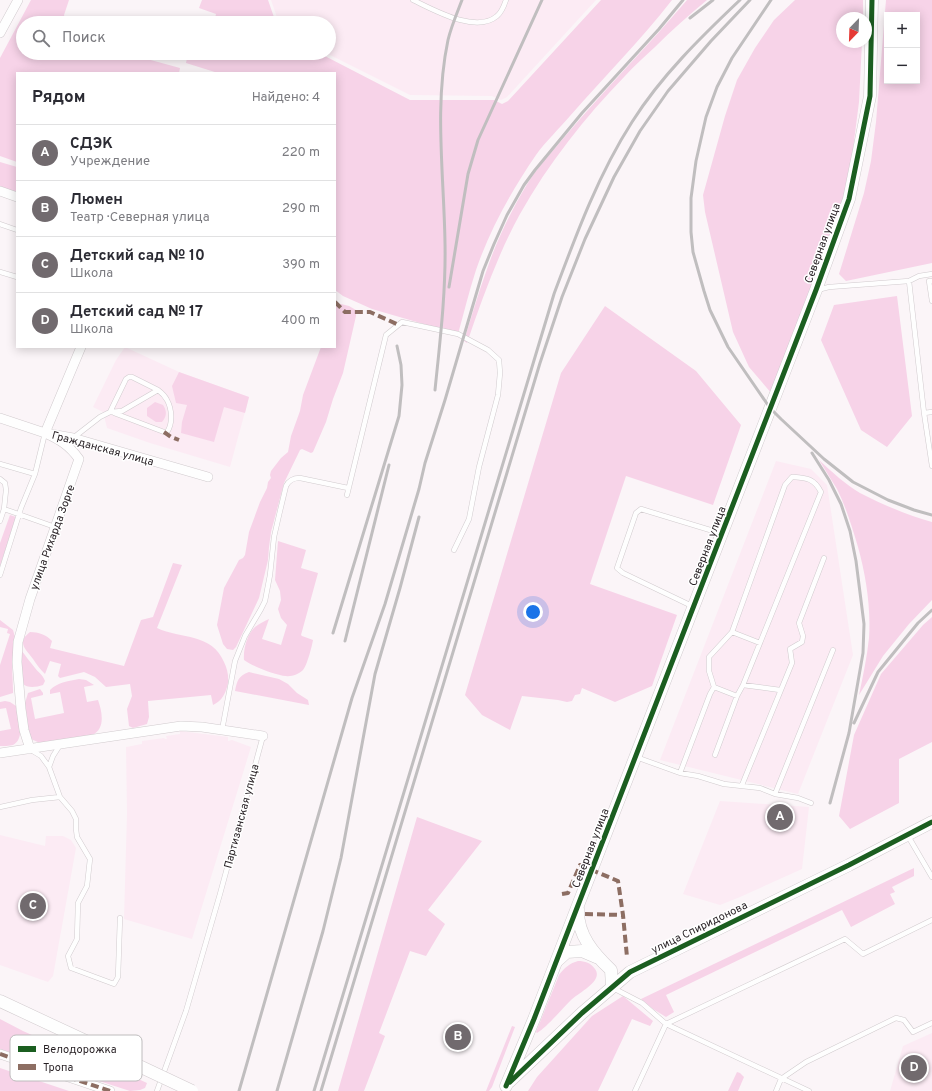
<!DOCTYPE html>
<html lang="ru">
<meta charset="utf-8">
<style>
body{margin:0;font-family:Overpass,sans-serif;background:#f2f2f3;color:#2b2b33}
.controls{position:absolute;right:12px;top:12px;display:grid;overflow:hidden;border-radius:0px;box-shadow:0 2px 10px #0003}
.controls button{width:36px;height:36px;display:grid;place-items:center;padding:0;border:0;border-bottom:1px solid #e1e1e2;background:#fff;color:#2b2b33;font:20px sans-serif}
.compass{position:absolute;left:836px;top:12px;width:36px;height:36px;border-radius:50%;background:#fff;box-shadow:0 2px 10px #0003;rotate:203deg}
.you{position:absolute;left:533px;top:612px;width:14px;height:14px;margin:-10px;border:3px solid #fff;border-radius:50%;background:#1a73e8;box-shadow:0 0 0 6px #1a73e833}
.badge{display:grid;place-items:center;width:26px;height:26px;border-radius:50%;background:#716a6e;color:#fff;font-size:13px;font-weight:700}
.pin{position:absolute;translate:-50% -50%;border:2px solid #fff;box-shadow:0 1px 4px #0006}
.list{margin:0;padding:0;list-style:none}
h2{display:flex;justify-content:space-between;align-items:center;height:52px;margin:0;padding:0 16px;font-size:17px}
h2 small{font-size:13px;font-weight:400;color:#7c7c81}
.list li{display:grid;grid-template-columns:26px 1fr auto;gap:12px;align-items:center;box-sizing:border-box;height:56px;padding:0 16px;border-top:1px solid #e1e1e2}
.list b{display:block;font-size:15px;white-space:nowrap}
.list p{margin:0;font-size:13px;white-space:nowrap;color:#7c7c81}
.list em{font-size:13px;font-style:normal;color:#7c7c81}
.icon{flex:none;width:22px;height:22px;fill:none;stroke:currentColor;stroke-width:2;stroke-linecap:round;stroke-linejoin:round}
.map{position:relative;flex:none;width:932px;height:1091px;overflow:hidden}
.search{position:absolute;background:#fff;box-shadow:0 2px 10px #0003;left:16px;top:16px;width:320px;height:44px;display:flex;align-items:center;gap:10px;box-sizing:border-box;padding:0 14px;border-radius:22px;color:#7c7c81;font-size:15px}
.panel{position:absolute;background:#fff;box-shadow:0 2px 10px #0003;left:16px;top:72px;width:320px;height:276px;border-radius:0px}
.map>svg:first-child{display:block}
.built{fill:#fcebf4}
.green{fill:#f7d3e8;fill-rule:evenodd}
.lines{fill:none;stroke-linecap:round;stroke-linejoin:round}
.lane-casing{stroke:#d1cbce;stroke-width:5.5}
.street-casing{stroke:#d1cbce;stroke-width:10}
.secondary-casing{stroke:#d1cbce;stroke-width:13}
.lane{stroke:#fefefe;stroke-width:4.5}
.street{stroke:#fefefe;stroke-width:9}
.secondary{stroke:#fefefe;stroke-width:12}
.rail{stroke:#c0bebf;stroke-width:3}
.secondary-bridge-casing{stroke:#d1cbce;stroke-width:13;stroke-linecap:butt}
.secondary-bridge{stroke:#fefefe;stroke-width:12}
.quiet{stroke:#8d6e63;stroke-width:4;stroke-dasharray:8 4;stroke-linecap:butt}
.cycleway-casing{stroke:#fff;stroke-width:8}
.cycleway{stroke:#1b5e20;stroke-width:5}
.labels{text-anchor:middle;stroke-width:3;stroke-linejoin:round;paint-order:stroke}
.street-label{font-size:11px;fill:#261f23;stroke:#fff}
.key{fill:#fff;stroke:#bebcbd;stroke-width:1}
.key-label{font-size:11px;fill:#261f23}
</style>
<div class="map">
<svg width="932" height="1091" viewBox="0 0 932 1091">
<rect width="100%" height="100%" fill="#fbf5f8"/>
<path class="built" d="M271 0H596L507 97 501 100 492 96 410 95 326 53H329V23H279Z
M125 347 179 372 249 397 230 467 150 443 107 428 103 412 93 407 116 360Z
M776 461 811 469 827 485 853 655 798 794 660 760Z
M180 731 228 737V741L232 740 251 747 192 939 124 919 127 813 126 747 142 744V741L164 738 165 739H167L166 736 180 734Z
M720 801 809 807 802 869 740 897 720 905 683 894Z
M0 835 45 846 46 836H63L71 840 76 848 53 976 48 982 0 965Z
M932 1033V1091H890L903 1046Z"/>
<path class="green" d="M31 0H69L64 15 66 23H23V53H125L180 68 179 73H17V162L0 156V58Z
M202 0H268L276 23H214L216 14 199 8Z
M601 0H672C640 41 604 77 570 116 559 129 546 141 536 155 512 190 490 229 476 270 469 291 464 313 458 334L372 309 343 296 335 290V73H218L186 63 188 53H319L410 100H494L502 104 508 101Z
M687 0H707C689 15 672 30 655 47 645 56 634 66 625 76 585 117 548 164 520 214 498 254 482 299 467 343L464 341C471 318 478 294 486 272 496 242 510 213 526 186 537 167 553 151 567 134 606 88 648 46 687 0Z
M795 0H863V18H842V42H862L859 102 852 157 842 203 772 394 749 367 733 332 705 212 703 195 725 116 737 80 755 48 774 20Z
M886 0H932V263L846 281 839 274 864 193 871 161 876 122ZM887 15H917V81H887Z
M0 162 17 167V192L0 187Z
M897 296 912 416 887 447 861 430 821 340 834 305Z
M341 304 349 306 356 310V316L343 373 333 399 326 422 313 452 311 453 302 449 300 450 284 483 271 532 269 547 268 560 259 598 236 647 233 650 227 649 223 644 217 625 224 588 239 560 243 558 245 555 249 532 260 502 267 488 268 482 271 478 270 475 271 471 281 458 288 452 291 436 300 411 303 395 321 347H335V308L336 305Z
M605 306 696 371 741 425 713 505 626 476 590 584 677 615 652 686 615 702 582 688 580 694 575 695 572 701 567 702 558 700 522 696 510 730 482 715 465 695 561 373Z
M179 372 249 397 245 413 224 407 214 442 181 433 182 422 187 405 176 403 172 386Z
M155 402 163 405C167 411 167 416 162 422H156L147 416V408Z
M819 460C832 472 845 484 860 493 881 504 910 516 932 522V600L909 624 883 656 859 695C863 676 867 657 869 638 871 607 866 576 858 547 852 527 846 507 837 489 831 479 825 470 819 460Z
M10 515 16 517 0 566V543Z
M278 541 306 550 301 568 318 573 301 635 302 636 313 640C312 646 307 666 303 670 299 674 291 677 286 676 275 675 252 666 244 660 243 650 247 634 255 627 259 624 264 621 269 619L262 639 281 645 287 625 281 618 278 609 281 600 280 591 275 580Z
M173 563 182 565 157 628C181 639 212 633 224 662 227 668 229 676 228 683 226 693 222 701 213 705L211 695 148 701 149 717 147 724 133 728 129 726 127 709 132 696 130 684 106 687 95 677 84 672 60 678 58 676 61 664 50 661 45 674C40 669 37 665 33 659 26 649 16 643 30 632 38 632 47 635 52 641L50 648 124 666 141 620 153 617Z
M932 617V742L899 759V803L850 829 839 816 854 735 881 674 923 625Z
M0 620 13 630 15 637 12 663 13 690V693L0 697V665L10 634 7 633 8 629 0 627Z
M21 650C25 655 30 662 35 668 38 672 43 675 45 681L43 685C36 687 28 689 22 683Z
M249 672 279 679 288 684 297 693 308 700 309 705 235 691C237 681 238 676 249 672Z
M79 679 86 680 94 685 84 687 87 702 98 700C102 711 106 729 92 735L40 743 31 739 29 735 25 703 28 693 40 689 43 693V695L31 698 35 719 64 713 60 692 50 694V690C58 682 69 681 79 679Z
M5 701 10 702 16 706C18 717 26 738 13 745 9 746 4 746 0 746V731L11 729 6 708 0 709V702Z
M417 817 482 841 428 910 445 924 426 956 410 951 379 1033 385 1036 364 1091H338Z
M914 868V876L892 887 895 892 890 894 895 904 851 927 842 910 666 995 674 1012 666 1017 653 1009 641 999Z
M578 961C585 961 591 963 595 969 604 981 578 993 571 1000 561 1010 547 1027 537 1033L536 1032 559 975C564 968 570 963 578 961Z
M623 996 653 1021 650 1026 632 1019 598 1091H528L537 1077 592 1016Z
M0 1019 23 1031 70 1052 118 1075 134 1077 147 1083 145 1088 140 1090 130 1091 0 1049Z
M512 1026 515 1027 492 1087 489 1091H486Z
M0 1068 69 1091H0Z
M737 1072 740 1073 744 1077 738 1091H728Z"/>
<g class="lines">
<g class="lane-casing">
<path id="lane" d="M413 0C434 10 476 34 497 16 502 12 504 6 506 0
M0 224 17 230
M0 272 17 277
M909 281 924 413 932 466
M932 281H929L932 301
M817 290 829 287 909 281 919 276 932 274
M114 413 164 432H167C173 424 172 409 167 400 165 396 162 393 158 390
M924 413 932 412
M73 438 100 417 110 412 126 379 129 377H132L158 390 122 411 110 412
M0 464 35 474
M0 479 5 483 6 490 4 509 55 527
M347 495 386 335 402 322 458 334 488 350 499 360 500 373 498 395 479 467 469 519 454 550
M0 521 4 509
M0 575 21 508 35 474 45 433
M692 606 623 573 617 568 636 513 641 509 720 533
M732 632 760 643
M714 687 737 696
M222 730 235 661 245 636 261 609 265 601 270 575 274 537 280 511 286 486C289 480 293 478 300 478L348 488
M31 750 41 756 49 767 60 797 72 811 76 819V829L77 837 90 859 87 886 78 903 77 939 68 956 71 968 114 984 118 977 120 918
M715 755 737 696 743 685 780 690
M636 757 680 773 698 776 724 784 760 788 775 794 798 798 811 803
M49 767 53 756 60 745
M680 773 710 694 714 687 709 671V657L732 632 785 485 792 477C806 478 814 478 821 492L743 685
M742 785 792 663 790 649 802 642 803 636 799 623 824 558
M775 794 833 650
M0 807 32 800 60 797
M908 836 932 877
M613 988 642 1003 666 1024 809 1091
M157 1091 186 1011 220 894 263 736
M635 1091 666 1024 845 939 863 954 932 920
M776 1091 781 1079 806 1062 896 1018 904 1020 913 1032 932 1023"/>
</g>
<g class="street-casing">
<path id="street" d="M0 33 18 0
M0 191 17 197
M0 418 45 433 73 438 208 477
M30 749 24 730 21 709 17 662 18 642 30 599 79 459C69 445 60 440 45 433L81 347
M0 753 181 726 202 727 263 736
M0 1054 110 1091"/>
</g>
<g class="secondary-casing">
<path id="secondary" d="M578 909C577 935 594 954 611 970L612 987
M557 961 567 952 582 951 596 957
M0 1001 120 1057
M509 1082 582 1013 630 972 849 865 932 822
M506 1086 534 1019 816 290 849 199 870 96 872 0"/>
</g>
<use href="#lane" class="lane"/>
<use href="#street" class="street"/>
<use href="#secondary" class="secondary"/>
<path class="rail" d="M771 0 732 58 717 87 706 117 696 161 691 198V232L693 252 704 291 710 310 728 347 770 408 781 419 824 459 853 482 888 500 914 510 932 515
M690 18 713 0
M449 287 468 174 478 140 542 0
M435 390C440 341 446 292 445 243 444 175 434 106 448 40 451 27 457 13 462 0
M812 453 829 480 841 504 850 531 856 561 864 624 863 653 849 733 830 803
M333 633 399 416 402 385 401 365 397 346
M345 641 389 465
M854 723 878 672 918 623 932 610
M239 1091 352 698 385 604 419 489 425 463 445 400 483 271 494 244 507 215 524 185 535 170 582 113 659 29 683 0
M277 1091 323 931 341 858 375 674 400 588 419 517
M314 1091 554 294C576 235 598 175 632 122 661 76 701 37 740 0
M321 1091 540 363 562 297 585 239 614 177 640 131 668 91 711 41 750 0"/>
<g class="secondary-bridge-casing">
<path id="secondary-bridge" d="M120 1057 192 1091"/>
</g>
<use href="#secondary-bridge" class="secondary-bridge"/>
<path class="quiet" d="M335 302 345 312H370L399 325
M164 432 171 437 179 440
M562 894 568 893 580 865 618 881 623 915 627 957
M585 914 623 915
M0 1054 110 1091"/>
<g class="cycleway-casing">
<path id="cycleway" d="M510 1082 582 1013 630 972 849 865 932 822
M506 1086 534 1019 816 290 849 199 870 96 872 0"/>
</g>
<use href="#cycleway" class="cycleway"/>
</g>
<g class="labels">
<g class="street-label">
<text transform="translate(822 243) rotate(-70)" y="4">Северная улица</text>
<text transform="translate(103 448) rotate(15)" y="4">Гражданская улица</text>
<text transform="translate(52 537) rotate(-70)" y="4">улица Рихарда Зорге</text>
<text transform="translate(707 546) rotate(-69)" y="4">Северная улица</text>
<text transform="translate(241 816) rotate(-75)" y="4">Партизанская улица</text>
<text transform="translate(590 848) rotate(-69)" y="4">Северная улица</text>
<text transform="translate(699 927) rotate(-26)" y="4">улица Спиридонова</text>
</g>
</g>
<rect x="10" y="1035" width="132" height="46" rx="6" class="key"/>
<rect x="18" y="1046" width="18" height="6" fill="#1b5e20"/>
<rect x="18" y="1064" width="18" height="6" fill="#8d6e63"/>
<g class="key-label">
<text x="43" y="1053">Велодорожка</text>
<text x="43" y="1071">Тропа</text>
</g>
</svg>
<div class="controls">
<button>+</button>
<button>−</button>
</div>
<svg class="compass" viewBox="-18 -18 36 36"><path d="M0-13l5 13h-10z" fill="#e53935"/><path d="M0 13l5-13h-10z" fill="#7c7c81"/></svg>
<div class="you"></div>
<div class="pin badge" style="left:780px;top:817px">A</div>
<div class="pin badge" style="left:458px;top:1037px">B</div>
<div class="pin badge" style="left:33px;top:906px">C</div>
<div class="pin badge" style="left:914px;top:1068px">D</div>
<div class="search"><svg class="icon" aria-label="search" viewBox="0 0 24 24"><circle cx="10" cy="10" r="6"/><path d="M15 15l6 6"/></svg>Поиск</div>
<section class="panel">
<h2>Рядом<small>Найдено: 4</small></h2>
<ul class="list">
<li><span class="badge">A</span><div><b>СДЭК</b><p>Учреждение</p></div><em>220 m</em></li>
<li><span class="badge">B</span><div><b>Люмен</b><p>Театр · Северная улица</p></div><em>290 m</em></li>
<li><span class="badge">C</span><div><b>Детский сад № 10</b><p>Школа</p></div><em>390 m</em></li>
<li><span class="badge">D</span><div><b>Детский сад № 17</b><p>Школа</p></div><em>400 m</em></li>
</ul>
</section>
</div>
